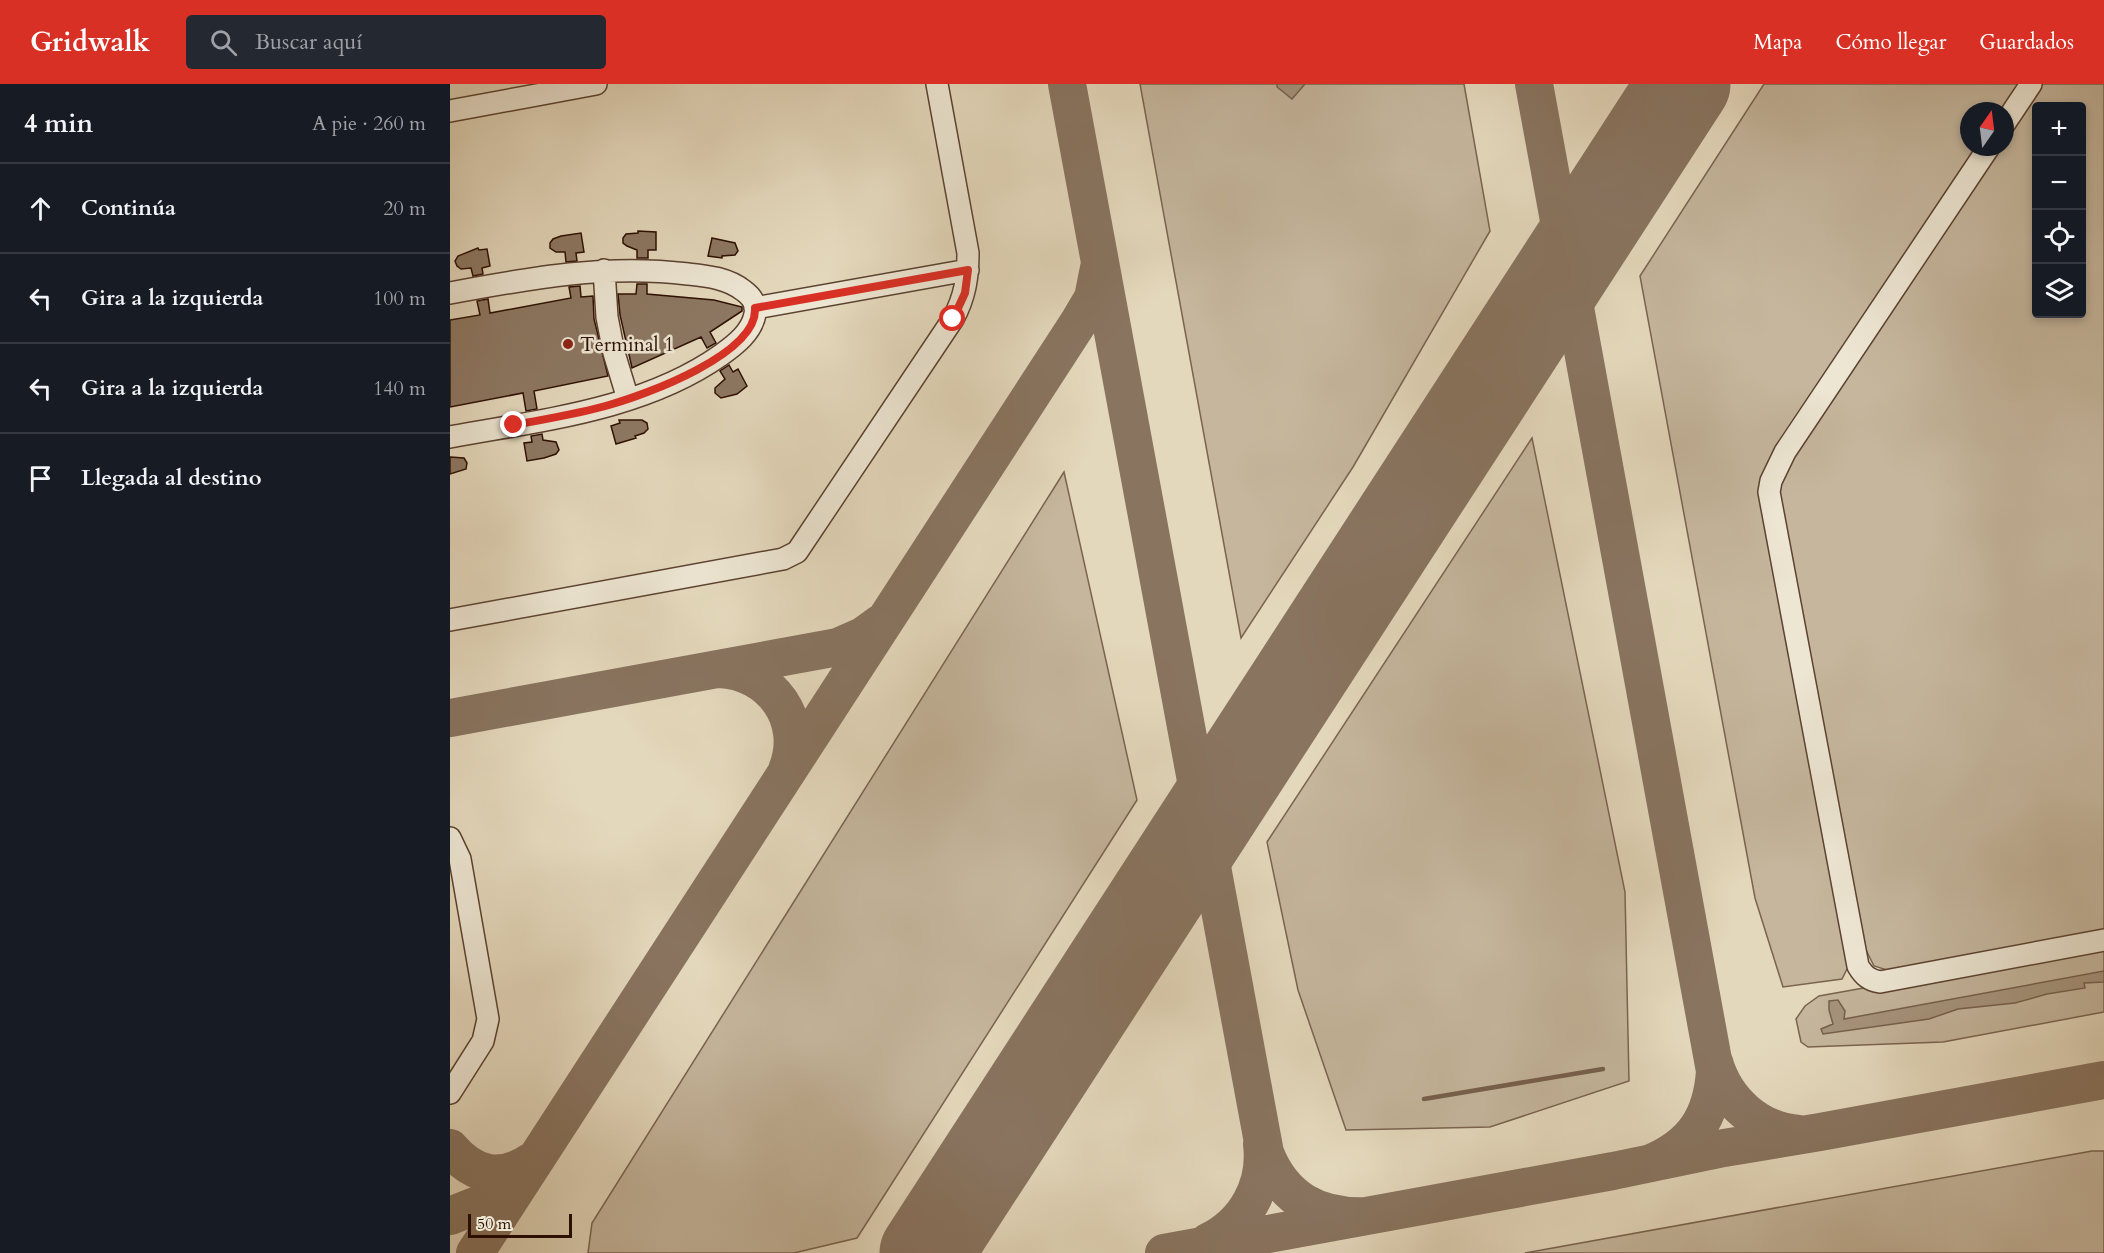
<!DOCTYPE html>
<html lang="es">
<meta charset="utf-8">
<style>
body{margin:0;font-family:Cardo,serif;background:#242831;color:#f1f3f6}
.controls{position:absolute;right:18px;top:18px;display:grid;overflow:hidden;border-radius:6px;box-shadow:0 3px 9px #0003}
.controls button{width:54px;height:54px;display:grid;place-items:center;padding:0;border:0;border-bottom:2px solid #363941;background:#171b24;color:#f1f3f6;font:30px sans-serif}
.compass{position:absolute;left:1510px;top:18px;width:54px;height:54px;border-radius:50%;background:#171b24;box-shadow:0 3px 9px #0003;rotate:14deg}
.scale{position:absolute;left:18px;bottom:15px;width:104px;box-sizing:border-box;padding-left:6px;border:3px solid #2e1003;border-top:0;font-size:16px;line-height:21px;white-space:nowrap;color:#2e1003;-webkit-text-stroke:4px #ede6d3;paint-order:stroke}
.stop{position:absolute;width:18px;height:18px;margin:-14px;border:4px solid #d93025;border-radius:50%;background:#fff}
.stop.end{background:#d93025;border-color:#fff;box-shadow:0 2px 6px #0008}
.list{margin:0;padding:0;list-style:none}
h2{display:flex;justify-content:space-between;align-items:center;height:78px;margin:0;padding:0 24px;font-size:26px}
h2 small{font-size:20px;font-weight:400;color:#9ea1a6}
.list li{display:grid;grid-template-columns:39px 1fr auto;gap:18px;align-items:center;box-sizing:border-box;height:90px;padding:0 24px;border-top:2px solid #363941}
.list b{display:block;font-size:22px;white-space:nowrap}
.list em{font-size:20px;font-style:normal;color:#9ea1a6}
.icon{flex:none;width:33px;height:33px;fill:none;stroke:currentColor;stroke-width:2;stroke-linecap:round;stroke-linejoin:round}
.map{position:relative;flex:none;width:1654px;height:1169px;overflow:hidden}
header{display:flex;align-items:center;gap:36px;box-sizing:border-box;height:84px;padding:0 30px;background:#d93025;color:#fff}
header strong{font-size:28px}
nav{display:flex;gap:33px;margin-inline-start:auto;font-size:21px}
.search{width:420px;height:54px;background:#242831;display:flex;align-items:center;gap:15px;box-sizing:border-box;padding:0 21px;border-radius:6px;color:#9ea1a6;font-size:22px}
main{display:flex}
aside{flex:1;background:#171b24}
.map>svg:first-child{display:block}
.green{fill:#c5b69d;stroke:#7a6350;stroke-width:1.5;fill-rule:evenodd}
.water{fill:#a6947d;stroke:#765f4c;stroke-width:1.5}
.lines{fill:none;stroke-linecap:round;stroke-linejoin:round}
.stream{stroke:#765f4c;stroke-width:4.5}
.taxiway{stroke:#897460;stroke-width:38}
.runway{stroke:#897460;stroke-width:93}
.building{fill:#8d7863;stroke:#2e1003;stroke-width:1.5}
.minor-casing{stroke:#5c4231;stroke-width:24}
.minor{stroke:#ede6d3;stroke-width:21}
.route{stroke:#d93025;stroke-width:8}
.poi-dot{fill:#8f2418;stroke:#ede6d3;stroke-width:2}
.labels{text-anchor:middle;stroke-width:5;stroke-linejoin:round;paint-order:stroke}
.poi-label{font-size:20px;fill:#2e1003;stroke:#ede6d3;text-anchor:start}
</style>
<header>
<strong>Gridwalk</strong>
<div class="search"><svg class="icon" aria-label="search" viewBox="0 0 24 24"><circle cx="10" cy="10" r="6"/><path d="M15 15l6 6"/></svg>Buscar aquí</div>
<nav><a>Mapa</a><a>Cómo llegar</a><a>Guardados</a></nav>
</header>
<main>
<aside>
<h2>4 min<small>A pie · 260 m</small></h2>
<ul class="list">
<li><svg class="icon" aria-label="ahead" viewBox="0 0 24 24"><path d="M12 20V5M6 11l6-6 6 6"/></svg><div><b>Continúa</b></div><em>20 m</em></li>
<li><svg class="icon" aria-label="left" viewBox="0 0 24 24"><path d="M17 20v-9H6M10 6l-5 5 5 5"/></svg><div><b>Gira a la izquierda</b></div><em>100 m</em></li>
<li><svg class="icon" aria-label="left" viewBox="0 0 24 24"><path d="M17 20v-9H6M10 6l-5 5 5 5"/></svg><div><b>Gira a la izquierda</b></div><em>140 m</em></li>
<li><svg class="icon" aria-label="arrive" viewBox="0 0 24 24"><path d="M6 21V4h12l-3 4 3 4H6"/></svg><div><b>Llegada al destino</b></div></li>
</ul>
</aside>
<div class="map">
<svg width="1654" height="1169" viewBox="0 0 1654 1169">
<rect width="100%" height="100%" fill="#e4d8bc"/>
<filter id="stains"><feTurbulence type="fractalNoise" baseFrequency=".00333" numOctaves="4"/><feColorMatrix values="0 0 0 0 .2 0 0 0 0 .09 0 0 0 0 .02 0 0 0 .5 -.17"/></filter>
<radialGradient id="worn" r=".72"><stop offset=".6" stop-color="#630" stop-opacity="0"/><stop offset="1" stop-color="#630" stop-opacity=".3"/></radialGradient>
<path class="green" d="M690 0H1014L1040 147 903 383 791 554Z
M1314 0H1569L1551 27H1519V63H1527L1320 374 1311 405 1401 877 1392 895 1333 903 1305 814 1190 192Z
M1587 0H1654V847L1440 887 1424 882 1411 856 1326 419 1337 371 1545 63H1555V48ZM1586 22H1632V230H1586Z
M1082 354 1175 808 1179 997 1040 1043 896 1046 848 906 817 758Z
M614 388 687 716 407 1154 344 1169H138L142 1139Z
M1654 861V928L1493 958 1358 963 1351 958 1346 935 1355 922 1369 912Z
M1642 1067H1654V1169H1075Z"/>
<path class="water" d="M827 0H855L842 15 827 3Z
M1654 887V898L1634 899 1635 904 1597 910 1565 919 1508 925 1479 935 1373 950 1371 945 1383 940 1379 926V917L1388 916 1395 927 1394 935Z"/>
<g class="lines">
<path class="stream" d="M974 1015 1153 985"/>
<path class="taxiway" d="M617 0 815 1069C833 1115 868 1134 917 1132
M1084 0 1265 987C1262 1032 1244 1061 1201 1079
M269 585C321 587 357 636 337 686
M0 634 388 563 413 552 431 539
M1264 978C1275 1017 1308 1047 1349 1050
M0 1064C24 1092 51 1098 82 1077
M0 1132 38 1117 64 1097
M758 1158C796 1140 817 1101 812 1060
M25 1169 630 236 643 214 649 184
M714 1169 1163 1087 1274 1064 1370 1048 1654 996"/>
<path class="runway" d="M476 1169 1234 0"/>
</g>
<path class="building" d="M188 147 206 148V166H198V174H187V166L177 162 173 159V154L176 150 188 149Z
M131 149 134 168 126 169 127 177 116 178 115 168H106L100 164V159L103 155 111 152Z
M262 154 285 159 288 167 285 171 272 172V174L258 172Z
M28 164 29 166 37 165 40 182 32 184 33 190 23 192 21 184 11 185 7 182 5 177 8 172Z
M187 200H197V210L264 216 292 223V227L260 248 266 259 257 264 251 253 182 284 170 231 168 210H186Z
M130 202 131 213 143 212 144 235 158 292 84 307 87 325 76 327 73 309 0 323V236L30 231 27 217 38 215 40 229 121 214 119 203Z
M279 281 283 288 288 285 297 302 287 310 271 314 265 309V304L275 295 270 287Z
M169 336H192L197 339 198 345 194 349 185 352 186 354 166 360 161 342 170 339Z
M92 350 93 356 106 358 109 366 106 370 94 374 77 377 74 359 82 358 81 352Z
M0 373 14 374 17 379 16 385 0 390Z"/>
<g class="lines">
<g class="minor-casing">
<path id="minor" d="M0 27 146 0
M1555 39 1581 0
M1539 63 1335 368 1321 397 1319 408 1408 882C1414 892 1419 896 1430 898L1654 856
M154 186 157 233 164 269 178 315
M0 209C81 194 155 180 238 190 257 192 278 194 294 207 301 212 307 220 305 230 302 248 285 261 271 271 193 326 91 336 0 353
M305 224 518 186
M0 536 333 475 347 468 503 235C515 213 518 193 518 169L487 0
M0 754 10 775 38 935 33 957 0 1009"/>
</g>
<use href="#minor" class="minor"/>
</g>
<g class="lines">
<path class="route" d="M64 341C95 335 128 330 159 321 195 311 308 270 305 224L518 186 515 209 503 235"/>
</g>
<circle class="poi-dot" cx="118" cy="260" r="6"/>
<g class="labels">
<g class="poi-label">
<text x="130" y="267">Terminal 1</text>
</g>
</g>
<rect width="100%" height="100%" filter="url(#stains)"/>
<rect width="100%" height="100%" fill="url(#worn)"/>
</svg>
<div class="controls">
<button>+</button>
<button>−</button>
<button><svg class="icon" aria-label="locate" viewBox="0 0 24 24"><circle cx="12" cy="12" r="6"/><path d="M12 2v4M12 18v4M2 12h4M18 12h4"/></svg></button>
<button><svg class="icon" aria-label="layers" viewBox="0 0 24 24"><path d="M12 4l9 5-9 5-9-5zM3 14l9 5 9-5"/></svg></button>
</div>
<svg class="compass" viewBox="-18 -18 36 36"><path d="M0-13l5 13h-10z" fill="#e53935"/><path d="M0 13l5-13h-10z" fill="#9ea1a6"/></svg>
<div class="scale">50 m</div>
<div class="stop" style="left:503px;top:235px"></div>
<div class="stop end" style="left:64px;top:341px"></div>
</div>
</main>
